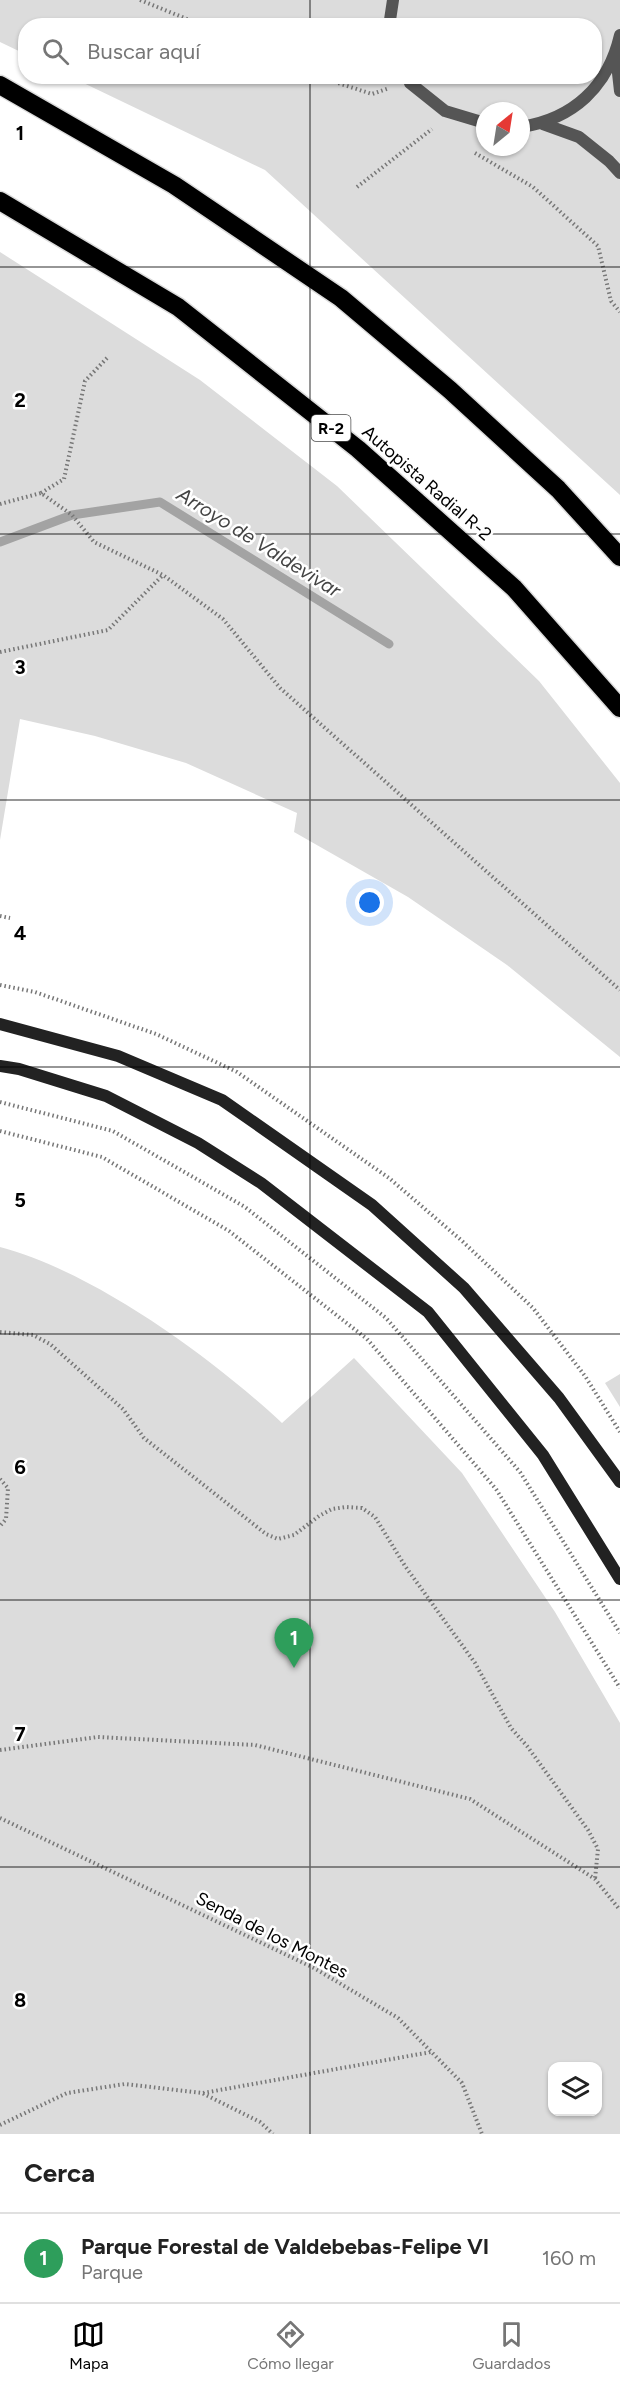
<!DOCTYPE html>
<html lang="es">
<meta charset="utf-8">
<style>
body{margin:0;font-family:Figtree,sans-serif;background:#f6f6f6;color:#222}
.controls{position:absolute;right:18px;bottom:18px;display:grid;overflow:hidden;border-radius:12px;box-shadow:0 2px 4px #0004}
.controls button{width:54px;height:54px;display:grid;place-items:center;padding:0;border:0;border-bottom:2px solid #e0e0e0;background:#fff;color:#222;font:30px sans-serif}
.compass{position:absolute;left:476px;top:102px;width:54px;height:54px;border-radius:50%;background:#fff;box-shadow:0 2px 4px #0004;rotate:30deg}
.you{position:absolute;left:370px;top:903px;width:21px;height:21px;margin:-15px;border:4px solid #fff;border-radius:50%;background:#1a73e8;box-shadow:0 0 0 9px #1a73e833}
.badge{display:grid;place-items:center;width:39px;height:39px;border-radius:50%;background:#000;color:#fff;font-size:20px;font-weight:700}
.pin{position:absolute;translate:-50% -50px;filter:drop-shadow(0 2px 3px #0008)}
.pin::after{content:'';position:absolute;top:32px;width:21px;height:18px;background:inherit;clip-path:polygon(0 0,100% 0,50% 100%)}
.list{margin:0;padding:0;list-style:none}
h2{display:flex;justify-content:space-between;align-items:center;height:78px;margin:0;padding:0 24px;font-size:26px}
h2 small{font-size:20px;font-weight:400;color:#767676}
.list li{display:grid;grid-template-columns:39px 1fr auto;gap:18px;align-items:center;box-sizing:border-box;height:90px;padding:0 24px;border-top:2px solid #e0e0e0}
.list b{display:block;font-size:22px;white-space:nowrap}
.list p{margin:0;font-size:20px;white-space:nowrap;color:#767676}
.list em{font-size:20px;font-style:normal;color:#767676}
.icon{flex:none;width:33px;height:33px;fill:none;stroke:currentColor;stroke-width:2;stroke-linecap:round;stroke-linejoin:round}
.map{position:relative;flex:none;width:620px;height:2134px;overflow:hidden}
.search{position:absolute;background:#fff;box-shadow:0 2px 4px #0004;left:18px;right:18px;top:18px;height:66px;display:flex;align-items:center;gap:15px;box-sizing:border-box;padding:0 21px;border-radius:24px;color:#767676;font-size:22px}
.sheet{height:168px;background:#fff}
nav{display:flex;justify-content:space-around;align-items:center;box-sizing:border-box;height:84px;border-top:2px solid #e0e0e0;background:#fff;font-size:16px;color:#767676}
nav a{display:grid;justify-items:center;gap:3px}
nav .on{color:#000}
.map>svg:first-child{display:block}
.green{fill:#dcdcdc;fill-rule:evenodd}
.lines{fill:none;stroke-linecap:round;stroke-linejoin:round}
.stream{stroke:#a3a3a3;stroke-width:9}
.highway-casing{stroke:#dbdbdb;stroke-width:21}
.path{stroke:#777;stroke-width:4;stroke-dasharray:1.5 3;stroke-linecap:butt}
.street{stroke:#555;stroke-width:12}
.secondary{stroke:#222;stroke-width:12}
.highway{stroke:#000;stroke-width:18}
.grid{fill:none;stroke:#000;stroke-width:1.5;stroke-opacity:0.55}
.labels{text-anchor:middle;stroke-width:5;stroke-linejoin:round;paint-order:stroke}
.shield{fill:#fff;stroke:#4c4c4c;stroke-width:1.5}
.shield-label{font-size:16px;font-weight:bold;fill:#000}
.street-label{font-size:18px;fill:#000;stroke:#fff}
.water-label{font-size:20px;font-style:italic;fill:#444;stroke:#fff}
.grid-label{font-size:20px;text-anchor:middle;font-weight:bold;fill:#000;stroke:#fff;stroke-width:5;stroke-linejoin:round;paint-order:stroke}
</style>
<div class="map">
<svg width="620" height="2134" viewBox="0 0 620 2134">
<rect width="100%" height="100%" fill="#fff"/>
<path class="green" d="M0 0H620V495L265 170 71 77 594 76V26H26L25 54 0 42ZM485 111H521V147H485Z
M0 252 200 380 337 486 539 681 620 783V1057L507 965 408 897 294 832 297 813 186 763 95 736 20 719 0 840Z
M0 1247C94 1272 210 1356 282 1423L354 1358 462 1473 555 1612 620 1723V2134H0ZM552 2066H598V2112H552Z
M620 1374V1407L605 1383Z"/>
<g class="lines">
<path class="stream" d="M0 542 72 515 160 502 389 644"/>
<g class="highway-casing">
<path id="highway" d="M0 85 174 185 341 298 450 390 558 489 620 557
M0 201 178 307 358 449 514 588 620 708"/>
</g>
<path class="path" d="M140 0 192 21 216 26
M327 76 338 83 372 94 389 88
M475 153 533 187 598 246 611 301 620 312
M357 187 432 129
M41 493 64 479 85 381 107 358
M0 504 41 493 72 515 94 542 163 575 223 619 280 688 620 990
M0 652 108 630 163 575
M0 916 10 918
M0 985 35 992 156 1034 237 1072 389 1178 461 1240 533 1308 585 1376 620 1432
M0 1102 113 1131 245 1207 386 1318 520 1472 620 1633
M0 1131 102 1157 229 1231 367 1339 496 1489 620 1688
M0 1332 33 1335 50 1344 123 1409 144 1438 266 1534 278 1539 294 1535 319 1516 332 1509 346 1507 362 1508 375 1517 405 1566 475 1663 511 1728 527 1746 588 1830 598 1849 595 1879
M0 1479 8 1488 6 1519 0 1526
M0 1750 98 1737 255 1745 470 1799 595 1879 620 1910
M0 1818 314 1968 398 2018 462 2083 482 2134
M203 2093 431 2052
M0 2125 67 2093 125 2084 202 2093 260 2122 273 2134"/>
<path class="street" d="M392 26 390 20 393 0
M616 55 620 91
M408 76 410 83 445 111 485 123
M543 124 579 137 609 161 620 173
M521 127C573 119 608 87 620 35"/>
<path class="secondary" d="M0 1024 118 1056 222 1100 372 1205 464 1288 559 1398 620 1482
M0 1066 19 1069 106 1096 198 1143 261 1183 428 1312 543 1455 620 1579"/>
<use href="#highway" class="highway"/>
</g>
<path class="grid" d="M310 0V26M310 76V2134M0 267H620M0 534H620M0 800H620M0 1067H620M0 1334H620M0 1600H620M0 1867H620"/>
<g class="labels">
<rect class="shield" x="311.5" y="415" width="39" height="26" rx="4.5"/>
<g class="shield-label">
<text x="331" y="434">R-2</text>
</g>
<g class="street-label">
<text transform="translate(427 483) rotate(41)" y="6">Autopista Radial R-2</text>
<text transform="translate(272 1935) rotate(27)" y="6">Senda de los Montes</text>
</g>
<g class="water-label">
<text transform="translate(259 542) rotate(32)" y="7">Arroyo de Valdevivar</text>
</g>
</g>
<g class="grid-label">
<text x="20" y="140">1</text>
<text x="20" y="407">2</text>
<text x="20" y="674">3</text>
<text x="20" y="940">4</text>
<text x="20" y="1207">5</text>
<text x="20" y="1474">6</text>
<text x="20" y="1741">7</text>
<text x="20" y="2007">8</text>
</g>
</svg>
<div class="controls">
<button><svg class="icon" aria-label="layers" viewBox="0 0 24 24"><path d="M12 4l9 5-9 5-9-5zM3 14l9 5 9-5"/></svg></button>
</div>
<svg class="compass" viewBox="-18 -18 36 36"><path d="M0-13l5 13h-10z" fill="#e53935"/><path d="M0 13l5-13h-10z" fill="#767676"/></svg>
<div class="you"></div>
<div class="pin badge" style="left:294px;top:1668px;background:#2e9e5b">1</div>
<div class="search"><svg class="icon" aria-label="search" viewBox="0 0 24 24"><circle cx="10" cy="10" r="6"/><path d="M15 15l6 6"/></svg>Buscar aquí</div>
</div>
<section class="sheet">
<h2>Cerca<small></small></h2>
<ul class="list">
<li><span class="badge" style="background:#2e9e5b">1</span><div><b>Parque Forestal de Valdebebas-Felipe VI</b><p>Parque</p></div><em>160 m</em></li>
</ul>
</section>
<nav>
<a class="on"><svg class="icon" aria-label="map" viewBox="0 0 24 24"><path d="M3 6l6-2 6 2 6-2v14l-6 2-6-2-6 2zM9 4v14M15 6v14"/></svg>Mapa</a>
<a><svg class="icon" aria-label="directions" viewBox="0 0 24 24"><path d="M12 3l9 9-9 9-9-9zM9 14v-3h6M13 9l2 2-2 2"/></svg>Cómo llegar</a>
<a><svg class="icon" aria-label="saved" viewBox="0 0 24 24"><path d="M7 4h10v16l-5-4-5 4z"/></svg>Guardados</a>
</nav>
